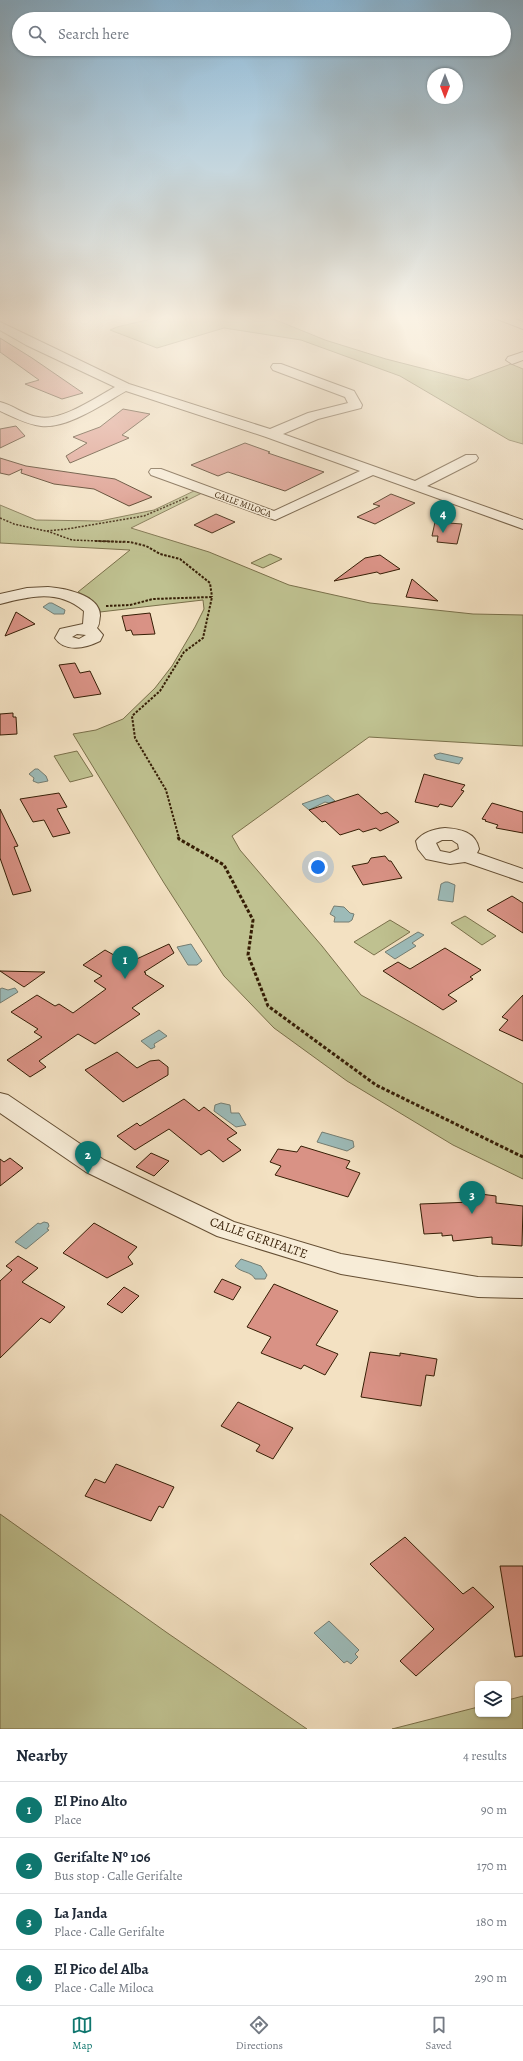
<!DOCTYPE html>
<meta charset="utf-8">
<style>
body{margin:0;font-family:Alegreya,serif;background:#f2f2f3;color:#1f2937}
.controls{position:absolute;right:12px;bottom:12px;display:grid;overflow:hidden;border-radius:6px;box-shadow:0 1px 3px #0004}
.controls button{width:36px;height:36px;display:grid;place-items:center;padding:0;border:0;border-bottom:1px solid #e0e1e3;background:#fff;color:#1f2937;font:20px sans-serif}
.compass{position:absolute;left:427px;top:68px;width:36px;height:36px;border-radius:50%;background:#fff;box-shadow:0 1px 3px #0004;rotate:180deg}
.you{position:absolute;left:318px;top:867px;width:14px;height:14px;margin:-10px;border:3px solid #fff;border-radius:50%;background:#1a73e8;box-shadow:0 0 0 6px #1a73e833}
.badge{display:grid;place-items:center;width:26px;height:26px;border-radius:50%;background:#0f766e;color:#fff;font-size:13px;font-weight:700}
.pin{position:absolute;translate:-50% -33px;filter:drop-shadow(0 1px 2px #0008)}
.pin::after{content:'';position:absolute;top:21px;width:14px;height:12px;background:inherit;clip-path:polygon(0 0,100% 0,50% 100%)}
.list{margin:0;padding:0;list-style:none}
h2{display:flex;justify-content:space-between;align-items:center;height:52px;margin:0;padding:0 16px;font-size:17px}
h2 small{font-size:13px;font-weight:400;color:#747a83}
.list li{display:grid;grid-template-columns:26px 1fr auto;gap:12px;align-items:center;box-sizing:border-box;height:56px;padding:0 16px;border-top:1px solid #e0e1e3}
.list b{display:block;font-size:15px;white-space:nowrap}
.list p{margin:0;font-size:13px;white-space:nowrap;color:#747a83}
.list em{font-size:13px;font-style:normal;color:#747a83}
.icon{flex:none;width:22px;height:22px;fill:none;stroke:currentColor;stroke-width:2;stroke-linecap:round;stroke-linejoin:round}
.map{position:relative;flex:none;width:523px;height:1729px;overflow:hidden}
.search{position:absolute;background:#fff;box-shadow:0 1px 3px #0004;left:12px;right:12px;top:12px;height:44px;display:flex;align-items:center;gap:10px;box-sizing:border-box;padding:0 14px;border-radius:22px;color:#747a83;font-size:15px}
.sheet{height:276px;background:#fff}
nav{display:flex;justify-content:space-around;align-items:center;box-sizing:border-box;height:56px;border-top:1px solid #e0e1e3;background:#fff;font-size:11px;color:#747a83}
nav a{display:grid;justify-items:center;gap:2px}
nav .on{color:#0f766e}
.map>svg:first-child{display:block}
.green{fill:#bfc190;stroke:#7a704a}
.water{fill:#9dbcba;stroke:#747d72}
.building{fill:#d99285;stroke:#361e05}
.lines{fill:none;stroke-linecap:round;stroke-linejoin:round}
.street-casing{stroke:#654f34;stroke-width:2}
.path-far2{stroke:#361e05;stroke-width:1.5;stroke-dasharray:2 1.5;stroke-linecap:butt}
.path-far1{stroke:#361e05;stroke-width:2;stroke-dasharray:2.5 1.5;stroke-linecap:butt}
.path{stroke:#361e05;stroke-width:3;stroke-dasharray:3.5 2;stroke-linecap:butt}
.street{fill:#f7ecd7;fill-rule:evenodd}
.labels{text-anchor:middle;stroke-width:3;stroke-linejoin:round;paint-order:stroke}
.far-street-label{font-size:9px;fill:#361e05;stroke:#f7ecd7}
.near-street-label{font-size:13px;fill:#361e05;stroke:#f7ecd7}
</style>
<div class="map">
<svg width="523" height="1729" viewBox="0 0 523 1729">
<rect width="100%" height="100%" fill="#f3e1c2"/>
<filter id="stains"><feTurbulence type="fractalNoise" baseFrequency=".005" numOctaves="4"/><feColorMatrix values="0 0 0 0 .2 0 0 0 0 .09 0 0 0 0 .02 0 0 0 .5 -.17"/></filter>
<radialGradient id="worn" r=".72"><stop offset=".6" stop-color="#630" stop-opacity="0"/><stop offset="1" stop-color="#630" stop-opacity=".3"/></radialGradient>
<path class="green" d="M146 315H280L271 318 325 340 386 359 468 380 511 364 523 369V444L509 440 400 376 301 340 224 328 157 348 110 330 117 327 151 319Z
M196 490 202 493 131 528 209 552 289 585 370 603 473 614 523 615V746L369 737 232 836 240 850 322 946 361 995 523 1084V1179L453 1145 347 1081 274 1028 224 976 164 883 73 734 96 730 123 719 155 688 172 666 195 627 204 609 203 600 100 612 90 598 78 592 130 550 0 543V505L36 520 100 521 154 510Z
M270 554 282 559 263 568 251 563Z
M77 751 93 776 70 782 54 756Z
M465 916 496 936 482 945 451 923Z
M390 920 410 932 374 955 354 942Z
M0 1514 166 1632 307 1729H0Z
M523 1696V1729H392L478 1707V1714H508V1700Z"/>
<path class="water" d="M49 603H52L65 610 64 614H54L43 607Z
M440 753 463 758 459 764 436 759 434 755Z
M35 769H38L46 776 48 781 38 783 33 781 34 778 29 774Z
M328 795 335 801 329 803 325 802 309 810 302 804Z
M445 882H448L455 885 453 902 438 900 441 884Z
M334 906 344 907 350 913 354 914 352 920 349 922H334L335 917 330 914Z
M418 932 424 935 412 943 416 946 395 959 385 952Z
M191 944 202 961 197 965H188L177 947Z
M2 988 8 990 15 988 18 992 0 1003V989Z
M159 1030 167 1036 154 1044 155 1047 151 1049 141 1041Z
M221 1103 230 1105 231 1113H239L246 1125 236 1127 214 1111 215 1105Z
M322 1132 353 1141 354 1147 347 1151 317 1142Z
M44 1222 48 1223 49 1226 47 1229 49 1230 26 1249 15 1242 38 1223 40 1224Z
M241 1259 261 1266 267 1275 265 1279H255C251 1271 241 1273 235 1266Z
M329 1621 359 1650 355 1654 358 1657 351 1664 347 1661 344 1663 314 1633Z"/>
<path class="building" d="M0 338 32 358 83 393 62 399 25 384 39 380 0 352Z
M123 409 150 414 122 435 129 438 70 463 66 456 87 443 73 437 100 427Z
M16 426 25 436 0 448V429Z
M245 443 270 452 268 453 324 472 285 491 228 472 218 476 191 465Z
M0 458 26 466 115 479 152 497 129 506 94 489 54 484 21 473 22 469 9 475 0 473Z
M391 494 415 503 375 524 357 517 380 506 373 504Z
M216 514 235 522 212 533 194 525Z
M435 522 462 524 457 544 437 542 438 536H432Z
M380 555 400 569 380 574 377 572 334 581 365 558Z
M412 579 438 601 406 597Z
M16 612 35 624 5 636Z
M150 613 155 634 133 635 131 630 126 631 122 616Z
M75 663 80 673 90 671 101 694 74 698 59 665Z
M13 713V717H16L17 734 0 735V714Z
M424 774 465 785 461 790 464 791 452 807 440 804 438 807 415 802Z
M59 793 67 807 57 809 70 833 53 837 44 820 33 822 20 799Z
M358 794 381 814 387 812 399 822 380 831 376 828 363 832 359 829 340 835 325 821 322 822 309 810Z
M492 803 523 812V833L496 828 498 825 485 821 486 820 482 819Z
M0 809 18 846 14 847 31 891 13 895 0 858Z
M385 856 389 861H391L402 878 363 885 352 866 368 863 371 858Z
M512 896 523 903V933L487 910Z
M169 944 174 953 144 972 146 973 145 974 164 986 132 1008 140 1014 95 1044 78 1034 39 1061 46 1067 30 1077 7 1060 42 1037 34 1032 38 1029 11 1012 37 995 55 1006 59 1004 73 1013 106 989 94 981 102 976 83 965 105 950 128 963Z
M445 948 481 970 470 977 473 979 448 995 457 1001 443 1010 383 971 398 962 410 969Z
M0 971 45 972 24 987Z
M523 995V1041L499 1030 508 1020 502 1017Z
M117 1052 137 1068 150 1061 159 1060 168 1067V1075L123 1102 85 1070Z
M184 1099 199 1111 204 1107 237 1133 227 1139 241 1150 223 1162 209 1150 201 1155 169 1129 135 1150 117 1136 137 1123 140 1126Z
M301 1146 350 1161 346 1168 360 1173 348 1197 275 1175 281 1166 270 1162 278 1149 297 1152Z
M151 1153 169 1161 154 1176 136 1167Z
M10 1158 23 1168 0 1186V1159L4 1162Z
M473 1193 496 1196V1203L523 1206 522 1246 492 1244V1237L453 1241 452 1235 442 1236V1233L424 1234 420 1204 472 1202Z
M94 1223 137 1247 128 1257 133 1264 107 1278 63 1253Z
M18 1256 38 1268 22 1282 65 1307 50 1323 41 1318 0 1358V1281L12 1270 6 1266Z
M222 1279 241 1287 233 1300 214 1292Z
M274 1284 338 1311 316 1345 338 1354 325 1375 304 1365 301 1369 261 1353 271 1337 247 1327Z
M124 1287 139 1296 122 1313 107 1304Z
M370 1352 400 1356V1353L437 1359 434 1376 426 1375 421 1406 361 1397Z
M238 1402 293 1428 273 1459 256 1451 260 1445 221 1426Z
M116 1464 174 1487 163 1508 159 1506 151 1521 85 1496 95 1479 105 1483Z
M405 1537 463 1594 473 1587 494 1607 416 1676 400 1661 434 1629 370 1564Z
M500 1566H523V1656L515 1657Z"/>
<g class="lines">
<g class="street-casing">
<path id="street" d="M490 315H505L523 322V329L492 317Z
M0 322 129 384 270 429 308 413 348 403 345 397 273 370 271 367 273 364H281L354 391 362 405 361 408 318 419 283 434 415 481 466 455H476L478 458 476 461 427 486 523 520V529L373 475 275 520 151 475 149 472 151 469H161L274 511 360 471 266 437 126 391C103 404 67 429 41 426 26 424 13 417 0 411V402C13 405 24 415 38 417 61 422 95 398 115 387L26 345 0 330Z
M523 352V360L512 364 506 360 508 357Z
M48 587C63 588 101 595 100 616 99 620 100 624 97 628L103 635 100 641C86 648 65 653 55 638L60 629 83 624 84 611C58 589 31 596 0 604V594L27 588ZM77 634 86 635 79 639 72 637Z
M445 828C460 829 476 832 479 849L477 853 523 869V882L465 862 450 864 426 859 418 849 416 841C423 832 434 829 445 828ZM442 840H452L458 844 459 849 450 853 440 851 436 843Z
M0 1093 8 1095 104 1160 234 1222 341 1254 478 1277 523 1278V1298L478 1297 341 1274 217 1236 86 1172 0 1113Z"/>
</g>
<path class="path-far2" d="M0 518 14 524 46 531 67 529 144 516 188 497
M47 531 72 540 124 542"/>
<path class="path-far1" d="M95 541 130 542 146 546 160 554 180 559 210 583 212 597
M106 606 130 605 153 599 212 597 203 638 184 652 160 691 132 716 135 738 166 790 179 838"/>
<path class="path" d="M178 837 179 839 224 865 253 920 248 955 268 1006 376 1085 523 1157"/>
<use href="#street" class="street"/>
</g>
<linearGradient id="sky" x2="0" y2="1"><stop stop-color="#8ab7d6"/><stop offset="0.57" stop-color="#faf2e4"/><stop offset="1" stop-color="#faf2e4" stop-opacity="0"/></linearGradient>
<rect width="523" height="557" fill="url(#sky)"/>
<g class="labels">
<g class="far-street-label">
<text transform="translate(243 504) rotate(20)" y="3">CALLE MILOCA</text>
</g>
<g class="near-street-label">
<text transform="translate(259 1237) rotate(19)" y="5">CALLE GERIFALTE</text>
</g>
</g>
<rect width="100%" height="100%" filter="url(#stains)"/>
<rect width="100%" height="100%" fill="url(#worn)"/>
</svg>
<div class="controls">
<button><svg class="icon" aria-label="layers" viewBox="0 0 24 24"><path d="M12 4l9 5-9 5-9-5zM3 14l9 5 9-5"/></svg></button>
</div>
<svg class="compass" viewBox="-18 -18 36 36"><path d="M0-13l5 13h-10z" fill="#e53935"/><path d="M0 13l5-13h-10z" fill="#747a83"/></svg>
<div class="you"></div>
<div class="pin badge" style="left:125px;top:979px">1</div>
<div class="pin badge" style="left:88px;top:1174px">2</div>
<div class="pin badge" style="left:472px;top:1214px">3</div>
<div class="pin badge" style="left:443px;top:533px">4</div>
<div class="search"><svg class="icon" aria-label="search" viewBox="0 0 24 24"><circle cx="10" cy="10" r="6"/><path d="M15 15l6 6"/></svg>Search here</div>
</div>
<section class="sheet">
<h2>Nearby<small>4 results</small></h2>
<ul class="list">
<li><span class="badge">1</span><div><b>El Pino Alto</b><p>Place</p></div><em>90 m</em></li>
<li><span class="badge">2</span><div><b>Gerifalte Nº 106</b><p>Bus stop · Calle Gerifalte</p></div><em>170 m</em></li>
<li><span class="badge">3</span><div><b>La Janda</b><p>Place · Calle Gerifalte</p></div><em>180 m</em></li>
<li><span class="badge">4</span><div><b>El Pico del Alba</b><p>Place · Calle Miloca</p></div><em>290 m</em></li>
</ul>
</section>
<nav>
<a class="on"><svg class="icon" aria-label="map" viewBox="0 0 24 24"><path d="M3 6l6-2 6 2 6-2v14l-6 2-6-2-6 2zM9 4v14M15 6v14"/></svg>Map</a>
<a><svg class="icon" aria-label="directions" viewBox="0 0 24 24"><path d="M12 3l9 9-9 9-9-9zM9 14v-3h6M13 9l2 2-2 2"/></svg>Directions</a>
<a><svg class="icon" aria-label="saved" viewBox="0 0 24 24"><path d="M7 4h10v16l-5-4-5 4z"/></svg>Saved</a>
</nav>
